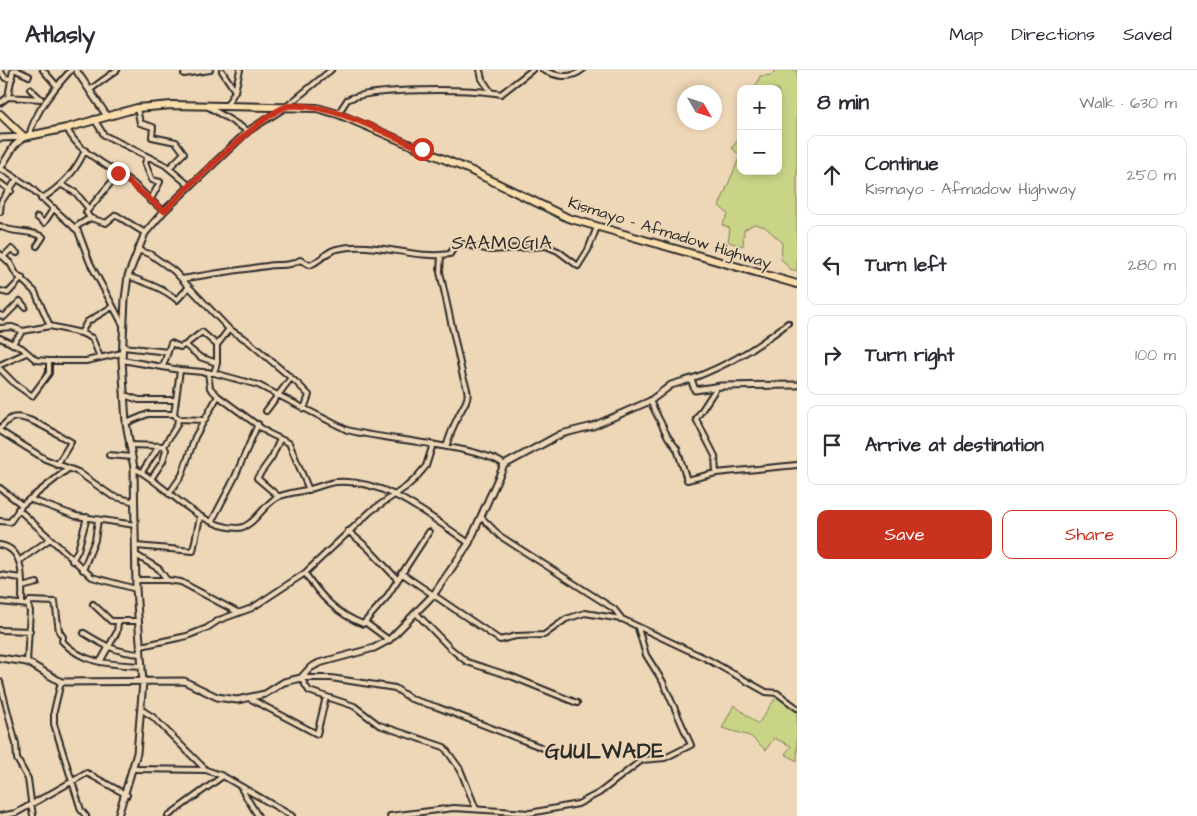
<!DOCTYPE html>
<meta charset="utf-8">
<style>
body{margin:0;font-family:"Architects Daughter",sans-serif;background:#f2f2f3;color:#2b2b33}
.controls{position:absolute;right:15px;top:15px;display:grid;overflow:hidden;border-radius:10px;box-shadow:0 2px 8px #0003}
.controls button{width:45px;height:45px;display:grid;place-items:center;padding:0;border:0;border-bottom:1px solid #e1e1e2;background:#fff;color:#2b2b33;font:25px sans-serif}
.compass{position:absolute;left:677px;top:15px;width:45px;height:45px;border-radius:50%;background:#fff;box-shadow:0 2px 8px #0003;rotate:129deg}
.stop{position:absolute;width:15px;height:15px;margin:-11px;border:4px solid #c8321e;border-radius:50%;background:#fff}
.stop.end{background:#c8321e;border-color:#fff;box-shadow:0 1px 5px #0008}
.list{margin:0;padding:0;list-style:none}
h2{display:flex;justify-content:space-between;align-items:center;height:65px;margin:0;padding:0 20px;font-size:21px}
h2 small{font-size:16px;font-weight:400;color:#7c7c81}
.list li{display:grid;grid-template-columns:32px 1fr auto;gap:15px;align-items:center;box-sizing:border-box;height:80px;margin:0 10px 10px;padding:0 10px;border:1px solid #e1e1e2;border-radius:10px}
.list b{display:block;font-size:19px;white-space:nowrap}
.list p{margin:0;font-size:16px;white-space:nowrap;color:#7c7c81}
.list em{font-size:16px;font-style:normal;color:#7c7c81}
.actions{display:flex;gap:10px;padding:15px 20px}
.actions a{flex:1;padding:11px 0;border:1px solid #c8321e;border-radius:10px;text-align:center;font-size:18px;color:#c8321e}
.actions .main{background:#c8321e;color:#fff}
.icon{flex:none;width:28px;height:28px;fill:none;stroke:currentColor;stroke-width:2;stroke-linecap:round;stroke-linejoin:round}
.map{position:relative;flex:none;width:797px;height:746px;overflow:hidden}
header{display:flex;align-items:center;gap:30px;box-sizing:border-box;height:70px;padding:0 25px;background:#fff;border-bottom:1px solid #e1e1e2}
header strong{font-size:24px}
nav{display:flex;gap:28px;margin-inline-start:auto;font-size:18px}
main{display:flex}
aside{flex:1;background:#fff}
.map>svg:first-child{display:block}
.green{fill:#c9d487;stroke:#7a8059}
.lines{fill:none;stroke-linecap:round;stroke-linejoin:round}
.minor-casing{stroke:#2b2b2b;stroke-width:8}
.tertiary-casing{stroke:#2b2b2b;stroke-width:9}
.primary-casing{stroke:#2b2b2b;stroke-width:10}
.minor{stroke:#eed7b7;stroke-width:4}
.tertiary{stroke:#eed7b7;stroke-width:5}
.primary{stroke:#f9ddab;stroke-width:6}
.route{stroke:#c8321e;stroke-width:6}
.labels{text-anchor:middle;stroke-width:4;stroke-linejoin:round;paint-order:stroke}
.street-label{font-size:16px;fill:#2b2b2b;stroke:#eed7b7}
.quarter-label{font-size:19px;letter-spacing:1px;fill:#2b2b2b;stroke:#eed7b7}
.district-label{font-size:21px;font-weight:bold;letter-spacing:1px;fill:#2b2b2b;stroke:#eed7b7}
</style>
<header>
<strong>Atlasly</strong>
<nav><a>Map</a><a>Directions</a><a>Saved</a></nav>
</header>
<main>
<div class="map">
<svg width="797" height="746" viewBox="0 0 797 746">
<rect width="100%" height="100%" fill="#eed7b7"/>
<filter id="ink" filterUnits="userSpaceOnUse"><feTurbulence type="fractalNoise" baseFrequency=".02" numOctaves="2"/><feDisplacementMap in="SourceGraphic" scale="10" xChannelSelector="R" yChannelSelector="G"/><feConvolveMatrix kernelMatrix="1 2 1 2 8 2 1 2 1" color-interpolation-filters="sRGB"/></filter>
<g filter="url(#ink)">
<path class="green" d="M775 0H797V201L790 199 781 189 782 172 765 157 754 154 744 160 743 176 728 172 730 158 722 155 728 144 719 136 740 86 732 78 741 66V101H778V19H755L760 6 772 5Z
M777 626 797 638V691L785 684 791 676 774 668 766 680 750 666 722 658 734 635 758 654Z"/>
<g class="lines">
<g class="minor-casing">
<path id="minor" d="M0 0 5 8 12 9
M16 0 29 6
M43 0 57 16
M480 0 482 9 491 22
M543 0C556 6 570 10 582 0
M222 1 235 21
M184 4 210 0
M30 19 41 29
M91 19 117 0
M8 27 41 29
M0 33 8 27 13 0
M227 35 235 21 240 0
M207 36 248 61
M287 36 331 0
M137 38 140 53 153 57 152 67 176 72 184 83 169 98
M338 44 347 30C370 17 473 19 501 24L532 0
M94 49 104 65 165 95 190 116
M67 58C78 85 114 97 135 115 145 124 153 133 164 141
M29 66C35 41 54 19 71 0
M147 88 145 93 152 110 160 112 150 131
M0 98 30 117 78 161 90 193 123 255
M0 113 11 121
M62 115 76 123 89 139 86 142 90 148 106 153 116 145 145 163
M41 129C61 117 76 102 85 80
M89 139 119 103
M0 142 1 132 17 109
M37 147 44 153 54 138
M0 156C12 164 29 159 43 167L37 176
M74 158 90 148
M137 180 150 184 174 201 229 259 248 271 297 313 309 325 304 339
M0 184 10 193 16 204 35 222 50 256
M441 185 440 202 463 307C473 331 465 330 456 351 452 359 449 368 446 377
M3 187 11 179 17 183
M128 206C146 213 163 218 177 230L188 218
M182 209C210 204 238 200 267 196 279 194 289 197 300 190L310 195C321 191 326 181 337 179 373 170 414 190 450 184L457 173 491 180 546 176 558 181 578 196 588 180 597 157
M0 221 8 223 22 208
M0 245 4 247 20 231 25 237
M0 258 12 257 23 261
M81 263 87 252 112 237
M0 268 22 278 36 290 49 291H86L122 283
M12 274 23 261 50 256 81 263 92 268 100 287
M185 275 202 262 217 275
M123 277 168 282
M122 290 180 300 214 303 258 315 347 360C377 369 488 377 504 395
M217 293V275L229 259
M0 295 26 283
M163 296 171 273 180 277 185 275 200 287 217 293 214 303
M0 299 15 314 32 326 49 303V291
M180 300 174 344 178 349 204 350
M208 302 210 318 218 326 268 363 289 373 309 420
M691 309C730 294 755 279 788 253
M124 325 139 330H174
M650 331 668 367 677 379 687 410 716 403 797 395
M266 341 291 308
M126 353 148 344H174
M0 358C4 355 7 350 12 348 26 343 58 365 71 372L57 395
M0 361 45 389 78 402 112 426 135 432
M129 375 164 376
M109 385 132 387
M134 398C167 415 198 458 238 458 255 457 265 431 280 426 288 423 298 422 306 420 316 418 326 413 336 412 386 408 430 447 469 473
M142 402 159 376
M716 403 715 386 696 349 717 317
M151 409 163 391 166 380 164 376 177 355 178 349
M0 418 22 435
M169 424 182 405 195 367 218 326
M278 426 257 408 272 387 280 369
M29 429 76 446 135 455
M18 439 92 507 136 519
M481 447 500 466 614 539 622 549 707 589 766 622 777 623 797 638
M0 451 10 452 22 435 68 399
M212 451 234 409 258 354
M348 461 367 477 397 509
M0 475C26 479 22 513 22 534
M136 476 193 481 200 447
M136 485 159 499 167 510 181 512 239 543
M19 491 50 469
M72 491 78 480 87 447
M83 500 95 470 98 450
M305 503C320 526 337 544 363 554L386 528 429 462
M401 503 500 570 516 566 544 565 566 549 585 543 621 549
M0 505 21 508
M136 510H167
M22 517 37 513
M0 532 28 535 30 531 55 532 59 561 63 567 62 571C84 595 112 594 142 596
M93 534 111 551H138
M416 543 450 578 467 592 513 607 577 633
M366 553 389 570
M0 560 30 561
M84 563C103 575 118 583 141 584
M141 576 187 566 207 558 219 550 252 538 305 503 371 441 406 417 415 409 426 396 433 374
M27 592 30 541 28 535
M100 592 117 562 118 552
M0 612 16 674 17 689 28 709 33 746
M61 612 54 641V654L81 740 86 746
M249 628 317 664 326 627
M142 640 153 647 206 700 223 706 292 746
M134 699 206 700
M242 720 258 746
M476 739 460 699 444 677 379 655 354 636 309 621 301 608H331L395 618 411 629 437 637 556 683
M0 746 16 743 87 703 127 725
M168 746 223 706
M390 746 454 738 530 743 578 734 599 723 642 690 665 688 691 675 663 612 646 585 638 558"/>
</g>
<g class="tertiary-casing">
<path id="tertiary" d="M76 0 107 46
M0 68 24 67
M0 99 14 76 24 67
M0 588 27 592 61 612 184 611 217 627 237 630 265 624 284 612 301 608 310 598 319 593 374 578 389 570 434 524 469 473 504 395 561 364 593 356 650 331 671 315 691 309 695 320 721 316 797 315
M118 746 137 683 143 612 136 519 134 398 126 353 122 290 125 229 128 206 145 163 164 141 248 61 284 38"/>
</g>
<g class="primary-casing">
<path id="primary" d="M0 44 24 67 67 58 137 38 172 35 317 38 338 44 472 101 568 148 797 214"/>
</g>
<use href="#minor" class="minor"/>
<use href="#tertiary" class="tertiary"/>
<use href="#primary" class="primary"/>
</g>
</g>
<g class="lines" filter="url(#ink)">
<path class="route" d="M118 103 164 141C185 121 266 39 289 36 330 32 384 63 422 79"/>
</g>
<g class="labels">
<g class="street-label">
<text transform="translate(670 162) rotate(17)" y="6">Kismayo - Afmadow Highway</text>
</g>
<g class="quarter-label">
<text x="502" y="179">SAAMOGIA</text>
</g>
<g class="district-label">
<text x="605" y="688">GUULWADE</text>
</g>
</g>
</svg>
<div class="controls">
<button>+</button>
<button>−</button>
</div>
<svg class="compass" viewBox="-18 -18 36 36"><path d="M0-13l5 13h-10z" fill="#e53935"/><path d="M0 13l5-13h-10z" fill="#7c7c81"/></svg>
<div class="stop" style="left:422px;top:79px"></div>
<div class="stop end" style="left:118px;top:103px"></div>
</div>
<aside>
<h2>8 min<small>Walk · 630 m</small></h2>
<ul class="list">
<li><svg class="icon" aria-label="ahead" viewBox="0 0 24 24"><path d="M12 20V5M6 11l6-6 6 6"/></svg><div><b>Continue</b><p>Kismayo - Afmadow Highway</p></div><em>250 m</em></li>
<li><svg class="icon" aria-label="left" viewBox="0 0 24 24"><path d="M17 20v-9H6M10 6l-5 5 5 5"/></svg><div><b>Turn left</b></div><em>280 m</em></li>
<li><svg class="icon" aria-label="right" viewBox="0 0 24 24"><path d="M7 20v-9h11M14 6l5 5-5 5"/></svg><div><b>Turn right</b></div><em>100 m</em></li>
<li><svg class="icon" aria-label="arrive" viewBox="0 0 24 24"><path d="M6 21V4h12l-3 4 3 4H6"/></svg><div><b>Arrive at destination</b></div></li>
</ul>
<div class="actions"><a class="main">Save</a><a>Share</a></div>
</aside>
</main>
